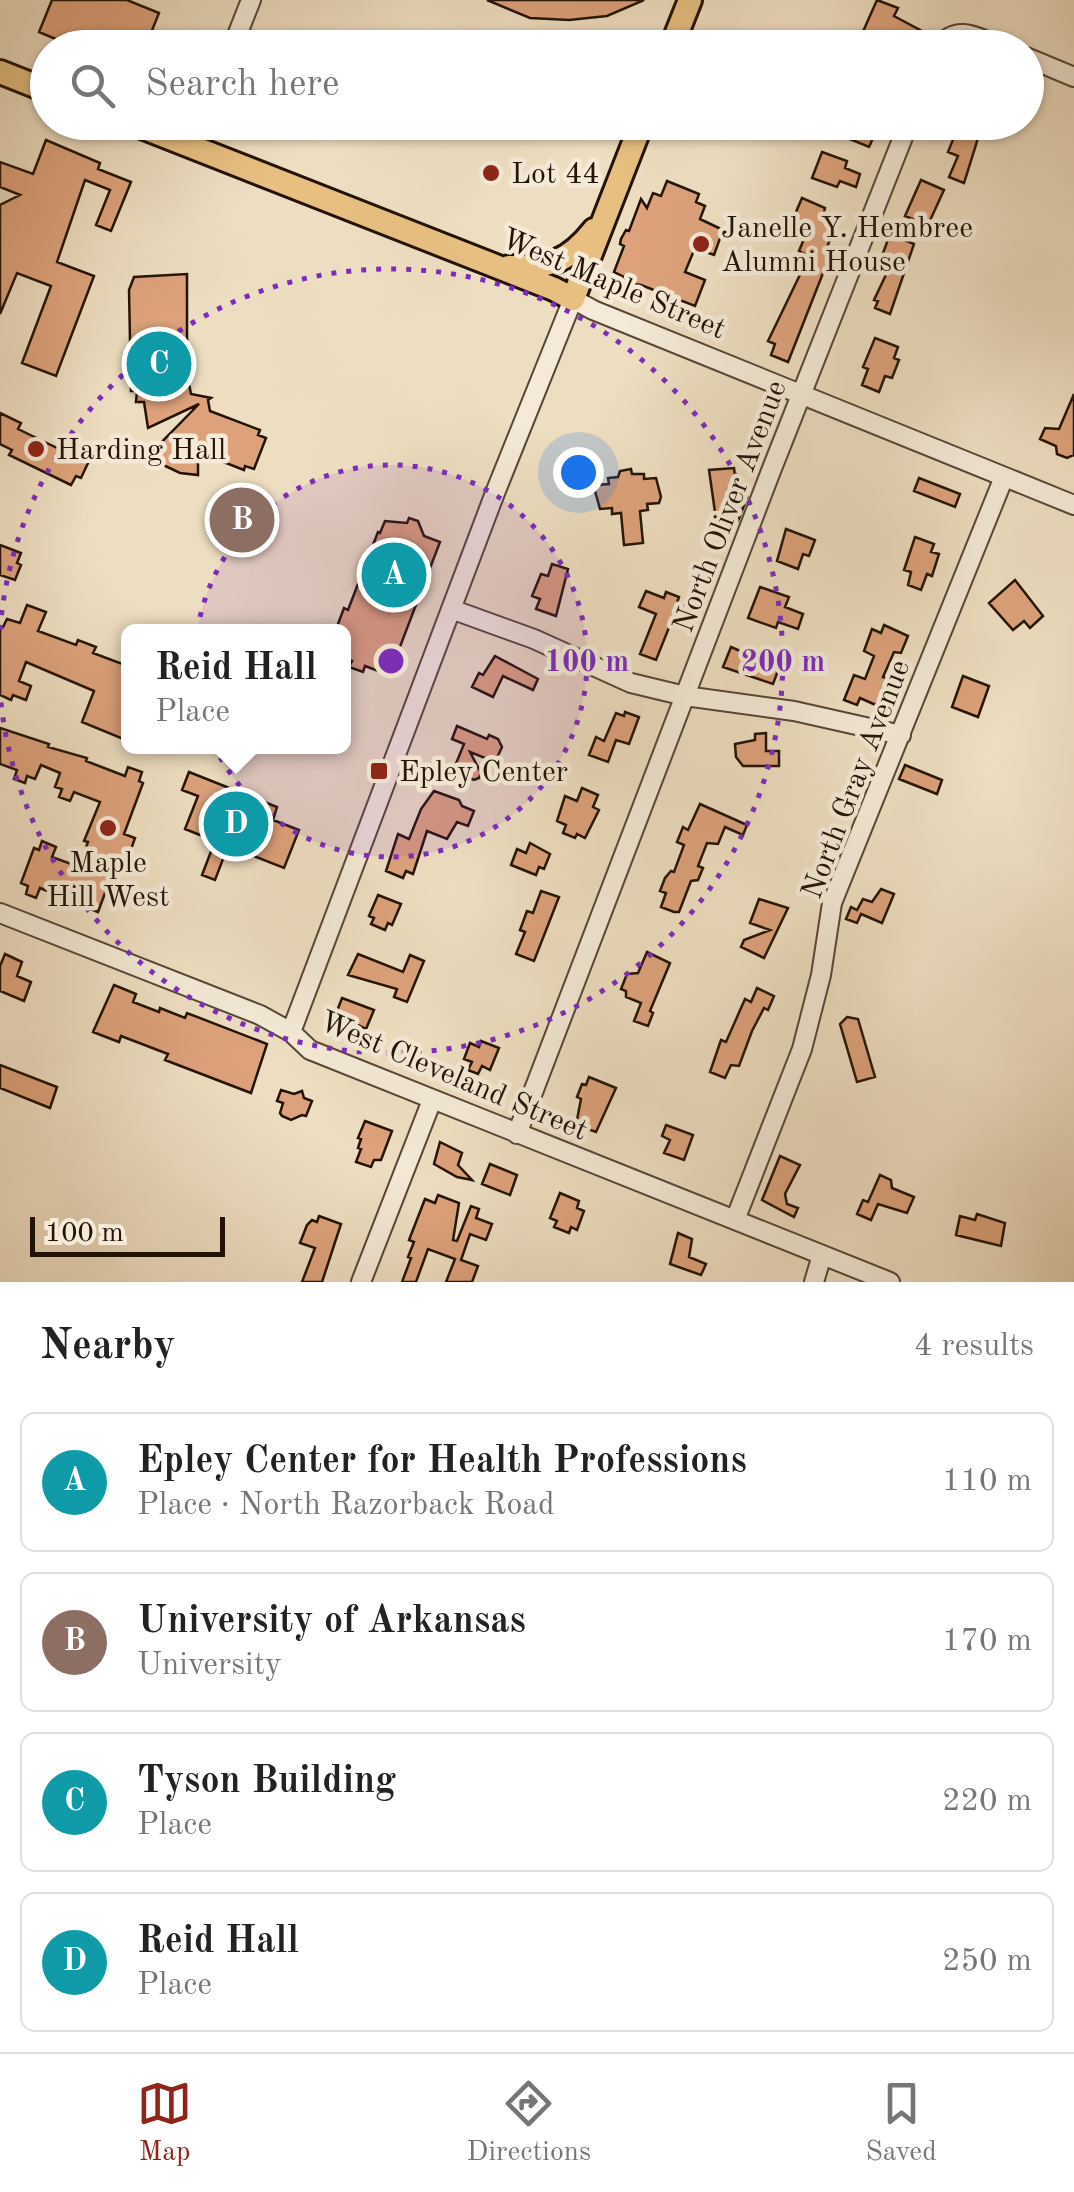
<!DOCTYPE html>
<meta charset="utf-8">
<style>
body{margin:0;font-family:"Old Standard TT",serif;background:#f2f2f2;color:#222}
.scale{position:absolute;left:30px;bottom:25px;width:195px;box-sizing:border-box;padding-left:10px;border:5px solid #231307;border-top:0;font-size:28px;line-height:35px;white-space:nowrap;color:#231307;-webkit-text-stroke:8px #f4ead7;paint-order:stroke}
.you{position:absolute;left:578px;top:472px;width:35px;height:35px;margin:-25px;border:8px solid #fff;border-radius:50%;background:#1a73e8;box-shadow:0 0 0 15px #1a73e833}
.badge{display:grid;place-items:center;width:65px;height:65px;border-radius:50%;background:#8f2418;color:#fff;font-size:32px;font-weight:700}
.pin{position:absolute;translate:-50% -50%;border:5px solid #fff;box-shadow:0 2px 10px #0006}
.popup{position:absolute;left:121px;top:624px;width:230px;height:130px;box-sizing:border-box;display:grid;place-content:center;border-radius:15px;background:#fff;filter:drop-shadow(0 2px 8px #0005);font-size:32px;white-space:nowrap;color:#767676}
.popup b{font-size:38px;color:#222}
.popup::after{content:'';position:absolute;left:50%;top:100%;margin-left:-20px;border:20px solid transparent;border-top-color:#fff}
.list{margin:0;padding:0;list-style:none}
h2{display:flex;justify-content:space-between;align-items:center;height:130px;margin:0;padding:0 40px;font-size:42px}
h2 small{font-size:32px;font-weight:400;color:#767676}
.list li{display:grid;grid-template-columns:65px 1fr auto;gap:30px;align-items:center;box-sizing:border-box;height:140px;margin:0 20px 20px;padding:0 20px;border:2px solid #e0e0e0;border-radius:15px}
.list b{display:block;font-size:38px;white-space:nowrap}
.list p{margin:0;font-size:32px;white-space:nowrap;color:#767676}
.list em{font-size:32px;font-style:normal;color:#767676}
.icon{flex:none;width:55px;height:55px;fill:none;stroke:currentColor;stroke-width:2;stroke-linecap:round;stroke-linejoin:round}
.map{position:relative;flex:none;width:1074px;height:1282px;overflow:hidden}
.search{position:absolute;background:#fff;box-shadow:0 2px 8px #0004;left:30px;right:30px;top:30px;height:110px;display:flex;align-items:center;gap:25px;box-sizing:border-box;padding:0 35px;border-radius:55px;color:#767676;font-size:38px}
.sheet{height:770px;background:#fff}
nav{display:flex;justify-content:space-around;align-items:center;box-sizing:border-box;height:140px;border-top:2px solid #e0e0e0;background:#fff;font-size:28px;color:#767676}
nav a{display:grid;justify-items:center;gap:5px}
nav .on{color:#8f2418}
.map>svg:first-child{display:block}
.building{fill:#dda27b;stroke:#231307;stroke-width:2.5}
.lines{fill:none;stroke-linecap:round;stroke-linejoin:round}
.minor-casing{stroke:#564636;stroke-width:22}
.major-casing{stroke:#231307;stroke-width:28}
.minor{stroke:#f4ead7;stroke-width:18}
.major{stroke:#e7bf80;stroke-width:22}
.ring{fill:none;stroke:#7b2cbf;stroke-width:5;stroke-dasharray:5 10}
.poi-dot{fill:#8f2418;stroke:#f4ead7;stroke-width:4}
.labels{text-anchor:middle;stroke-width:9;stroke-linejoin:round;paint-order:stroke}
.poi-label{font-size:30px;fill:#231307;stroke:#f4ead7;text-anchor:start}
.street-label{font-size:30px;fill:#231307;stroke:#f4ead7}
.centre{fill:#7b2cbf;stroke:#f4ead7;stroke-width:5}
.ring-label{font-size:30px;text-anchor:middle;font-weight:bold;fill:#7b2cbf;stroke:#f4ead7;stroke-width:9;stroke-linejoin:round;paint-order:stroke}
</style>
<div class="map">
<svg width="1074" height="1282" viewBox="0 0 1074 1282">
<rect width="100%" height="100%" fill="#eedec1"/>
<filter id="stains"><feTurbulence type="fractalNoise" baseFrequency=".002" numOctaves="4"/><feColorMatrix values="0 0 0 0 .2 0 0 0 0 .09 0 0 0 0 .02 0 0 0 .5 -.17"/></filter>
<radialGradient id="worn" r=".72"><stop offset=".6" stop-color="#630" stop-opacity="0"/><stop offset="1" stop-color="#630" stop-opacity=".3"/></radialGradient>
<path class="building" d="M52 0H127L159 13 145 48H77L39 32Z
M487 0H644L607 16 569 20 530 18Z
M877 0 898 8 894 16 922 31 915 46 909 43 907 48H888L861 36Z
M857 122H877L879 125 869 147 845 137 850 124 856 126Z
M958 127 979 135 964 183 949 177 958 156 948 152Z
M46 140 100 163 98 169 131 182 111 231 96 225 110 190 85 180 57 262 94 276 56 376 22 363 51 286 17 273 0 314V205L20 195 0 187V162L33 174Z
M822 152 847 161 845 168 860 174 856 187 840 181 837 187 812 178Z
M921 180 944 190 928 225 905 216Z
M667 181 699 194 696 202 705 206 700 219 723 230 714 255 695 248 685 272 705 280 695 306 641 285 628 283 624 277 614 272 624 246 620 244 621 239 626 230 629 231 641 199 647 208 653 193 661 196Z
M802 198 825 208 824 212 839 219 827 247 836 251 830 265 827 263 788 362 771 355 775 344 768 341 809 256 799 251 809 227 793 219Z
M890 234 914 244 890 314 875 308 878 301 874 300 893 260 882 256Z
M187 274V374L191 394 211 398 208 400 210 411 260 430 258 435 266 438 254 469 245 466 244 470 198 452V475L180 473 159 463 160 459 152 452 199 404 148 428 144 402H136L137 391H131L129 290 134 277Z
M875 338 898 347 894 358 899 360 892 378 885 376 879 392 862 385 868 369 863 367Z
M1074 394V455L1067 458 1057 454 1056 446 1040 439 1045 428 1059 429Z
M0 413 21 423 18 429 88 463 81 478 76 476 71 485 9 455 12 450 0 444Z
M734 468 738 499 747 498 738 521 715 512 709 470Z
M631 469 632 474H644V479L656 478 661 497 659 503 647 504 648 510 640 511 643 543 624 545 621 513 612 514V508L600 509 595 491 597 485 609 484 608 478 618 477 620 471Z
M919 478 960 494 955 507 914 491Z
M409 518 418 521 424 536 440 542 398 652 387 648 378 671 365 666 363 672 349 667 352 661 344 658V632H335L344 608 348 610 378 532 380 533 385 521 407 523Z
M786 529 815 540 809 556 803 554 798 569 777 561Z
M915 537 934 544 931 552 939 554 932 576 927 574 921 590 908 585 911 572 904 570Z
M0 545 21 553 17 563 21 565 15 580 0 575Z
M552 564 568 569 556 616 536 609 540 599 532 596 541 574 548 576Z
M1015 580 1043 616 1030 628 1024 621 1013 630 989 603Z
M760 587 789 597 785 607 803 614 798 629 778 622 776 628 748 618Z
M646 591 664 598 666 592 679 597 677 603 687 607 681 623 672 620 656 660 640 654 656 614 639 607Z
M27 605 46 612 38 631 76 645 78 640 96 647 93 653 128 666V741L82 722 94 691 26 662 19 681 31 686 26 700 13 695 11 700 0 695V626L3 627 7 619 20 623Z
M884 625 908 636 901 653 894 652 883 677 889 679 878 706 860 698 857 705 844 700 854 675 865 679 874 656 864 651 872 629 881 633Z
M731 647 779 668 773 684 723 667Z
M495 656 538 679 533 690 503 676 493 697 472 687 479 673 483 675Z
M963 676 989 686 978 717 952 707Z
M625 712 639 717 629 744 616 740 608 762 589 755 596 737 604 741 616 713 624 716Z
M457 726 487 739 489 735 498 739 502 747 495 762 470 752 481 773 479 778 474 780 453 771 464 744 452 739Z
M0 728 49 744 48 747 87 758 86 761 125 776 128 767 142 772 139 781 143 783 124 834 135 838 128 858 119 855 98 912 40 888 36 898 26 894 28 886 21 883 34 848 39 850 42 841 56 847 52 857 79 867 88 842 84 841 100 802 74 792 70 801 59 797 62 789 55 787 60 773 41 765 35 779 27 776 25 783 14 779 17 770 0 764Z
M766 733V751H779V766H743L736 757 735 744 755 740V734Z
M905 765 942 780 937 794 899 779Z
M189 772 277 807 273 820 299 830 284 868 228 846 215 880 202 875 215 841 185 829 198 796 182 790Z
M582 788 598 795 593 807 599 810 585 838 577 834 575 838 563 833 566 825 557 821 565 796 577 801Z
M434 791 459 800 462 806 474 811 468 826 457 822 447 839 427 831 413 874 406 871 403 878 386 871 398 834 409 839 421 809Z
M700 804 747 825 743 835 725 827 718 844 707 843 698 866 703 868 698 880 691 881 679 912H674L661 907 666 893 660 891 665 878 671 871 674 872 684 845 677 842 683 827 688 830Z
M530 843 550 854 544 869 539 867 536 875 511 865 517 849 526 853Z
M881 889 894 894 882 923 861 914 857 923 846 919 851 907 857 910 863 899 872 902Z
M541 891 559 897 534 961 516 954 525 932 520 930 527 911 533 913Z
M378 895 401 904 392 925 388 923 385 930 371 924 374 918 369 916Z
M759 899 788 908 764 958 741 947 744 940 770 930 750 923Z
M647 952 670 963 650 1011 653 1013 648 1026 634 1021 641 1003 626 997V991L621 989 627 974 638 973Z
M5 954 22 962 17 976 31 982 24 1001 0 991V966Z
M358 954 403 972 410 955 424 961 407 1002 394 997 397 989 348 975Z
M114 985 136 994 133 1002 159 1012 160 1008 185 1018 187 1013 267 1044 251 1093 165 1060 168 1054 121 1036 119 1042 93 1032Z
M757 988 774 996 768 1010 764 1008 752 1031 739 1066 731 1065 725 1078 710 1072 721 1040 726 1042 745 999 751 1002Z
M342 998 374 1010 366 1029 358 1025 354 1034 340 1028 341 1025 336 1023 340 1012 337 1011Z
M847 1017 858 1019 875 1077 857 1082 840 1024Z
M481 1041 499 1048 490 1070 482 1066 478 1074 468 1070 472 1062 464 1059 470 1043 479 1047Z
M0 1065 57 1087 50 1108 0 1088Z
M589 1077 616 1088 596 1132 576 1125 581 1099 577 1097 582 1084 586 1085Z
M281 1090 294 1094 302 1091 304 1098 312 1101 306 1116 302 1115 291 1120 282 1116 280 1113 283 1103 277 1101Z
M365 1121 392 1131 381 1160H374L371 1167 356 1162 361 1149 358 1148 361 1139 358 1138Z
M666 1125 693 1135 684 1160 664 1153 670 1140 662 1136Z
M440 1142 462 1153 458 1165 472 1180 457 1177 434 1164Z
M780 1156 800 1165 785 1194 787 1204 798 1208 794 1217 762 1200Z
M490 1164 517 1175 510 1195 482 1184Z
M880 1175 891 1180 892 1188 914 1197 907 1213 878 1204 871 1220 857 1214 863 1200 868 1202Z
M560 1193 579 1201 577 1208 584 1211 577 1230 571 1227 569 1233 554 1227 557 1221 550 1218Z
M438 1195 459 1203 453 1240 457 1241 471 1206 479 1209 476 1218 492 1224 486 1240 470 1234 461 1260 478 1266 472 1282H446L455 1259 428 1249 416 1282H402L411 1258 408 1257 414 1242 409 1240 425 1199 435 1203Z
M977 1214 1005 1223 1001 1246 956 1235 960 1216 975 1220Z
M319 1216 341 1224 322 1282H302L315 1248 300 1243 307 1225 312 1220 317 1222Z
M678 1233 692 1239 689 1257 706 1264 701 1275 670 1264Z"/>
<g class="lines">
<g class="minor-casing">
<path id="minor" d="M232 48 251 0
M939 48C956 22 979 38 1002 48
M1026 57 1074 77
M193 147 202 122
M451 609 534 639 631 683 685 696 794 711 901 735
M0 913 260 1015 291 1032 310 1050 890 1282
M291 1032 495 493 573 299 593 310 1074 505
M517 1134 771 471 909 122
M735 1220 802 1049 821 975 832 903 1004 477
M361 1282 432 1100
M814 1282 822 1255"/>
</g>
<g class="major-casing">
<path id="major" d="M671 48 690 0
M0 72 48 91
M129 122 554 289 573 299 642 122
M509 267C549 267 568 263 594 230"/>
</g>
<use href="#minor" class="minor"/>
<use href="#major" class="major"/>
</g>
<circle cx="391" cy="661" r="196" fill="#7b2cbf" fill-opacity=".12"/>
<g class="ring">
<circle cx="391" cy="661" r="196"/>
<path d="M0 630A392 392 0 1 1 0 692"/>
</g>
<g class="poi-dot">
<circle cx="491" cy="173" r="10"/>
<circle cx="701" cy="244" r="10"/>
<circle cx="36" cy="449" r="10"/>
<rect x="369" y="761" width="20" height="20" rx="5"/>
<circle cx="108" cy="828" r="10"/>
</g>
<g class="labels">
<g class="poi-label">
<text x="511" y="183">Lot 44</text>
<text x="721" y="237">Janelle Y. Hembree<tspan x="721" dy="34">Alumni House</tspan></text>
<text x="56" y="459">Harding Hall</text>
<text x="399" y="781">Epley Center</text>
<text x="108" y="872" text-anchor="middle">Maple<tspan x="108" dy="34">Hill West</tspan></text>
</g>
<g class="street-label">
<text transform="translate(614 283) rotate(23)" y="10">West Maple Street</text>
<text transform="translate(729 506) rotate(-69)" y="10">North Oliver Avenue</text>
<text transform="translate(855 779) rotate(-69)" y="10">North Gray Avenue</text>
<text transform="translate(454 1075) rotate(23)" y="10">West Cleveland Street</text>
</g>
</g>
<circle cx="391" cy="661" r="15" class="centre"/>
<g class="ring-label">
<text x="587" y="671">100 m</text>
<text x="783" y="671">200 m</text>
</g>
<rect width="100%" height="100%" filter="url(#stains)"/>
<rect width="100%" height="100%" fill="url(#worn)"/>
</svg>
<div class="scale">100 m</div>
<div class="you"></div>
<div class="pin badge" style="left:394px;top:575px;background:#0f9aa8">A</div>
<div class="pin badge" style="left:242px;top:520px;background:#8d6e63">B</div>
<div class="pin badge" style="left:159px;top:364px;background:#0f9aa8">C</div>
<div class="pin badge" style="left:236px;top:824px;background:#0f9aa8">D</div>
<div class="popup"><b>Reid Hall</b>Place</div>
<div class="search"><svg class="icon" aria-label="search" viewBox="0 0 24 24"><circle cx="10" cy="10" r="6"/><path d="M15 15l6 6"/></svg>Search here</div>
</div>
<section class="sheet">
<h2>Nearby<small>4 results</small></h2>
<ul class="list">
<li><span class="badge" style="background:#0f9aa8">A</span><div><b>Epley Center for Health Professions</b><p>Place · North Razorback Road</p></div><em>110 m</em></li>
<li><span class="badge" style="background:#8d6e63">B</span><div><b>University of Arkansas</b><p>University</p></div><em>170 m</em></li>
<li><span class="badge" style="background:#0f9aa8">C</span><div><b>Tyson Building</b><p>Place</p></div><em>220 m</em></li>
<li><span class="badge" style="background:#0f9aa8">D</span><div><b>Reid Hall</b><p>Place</p></div><em>250 m</em></li>
</ul>
</section>
<nav>
<a class="on"><svg class="icon" aria-label="map" viewBox="0 0 24 24"><path d="M3 6l6-2 6 2 6-2v14l-6 2-6-2-6 2zM9 4v14M15 6v14"/></svg>Map</a>
<a><svg class="icon" aria-label="directions" viewBox="0 0 24 24"><path d="M12 3l9 9-9 9-9-9zM9 14v-3h6M13 9l2 2-2 2"/></svg>Directions</a>
<a><svg class="icon" aria-label="saved" viewBox="0 0 24 24"><path d="M7 4h10v16l-5-4-5 4z"/></svg>Saved</a>
</nav>
